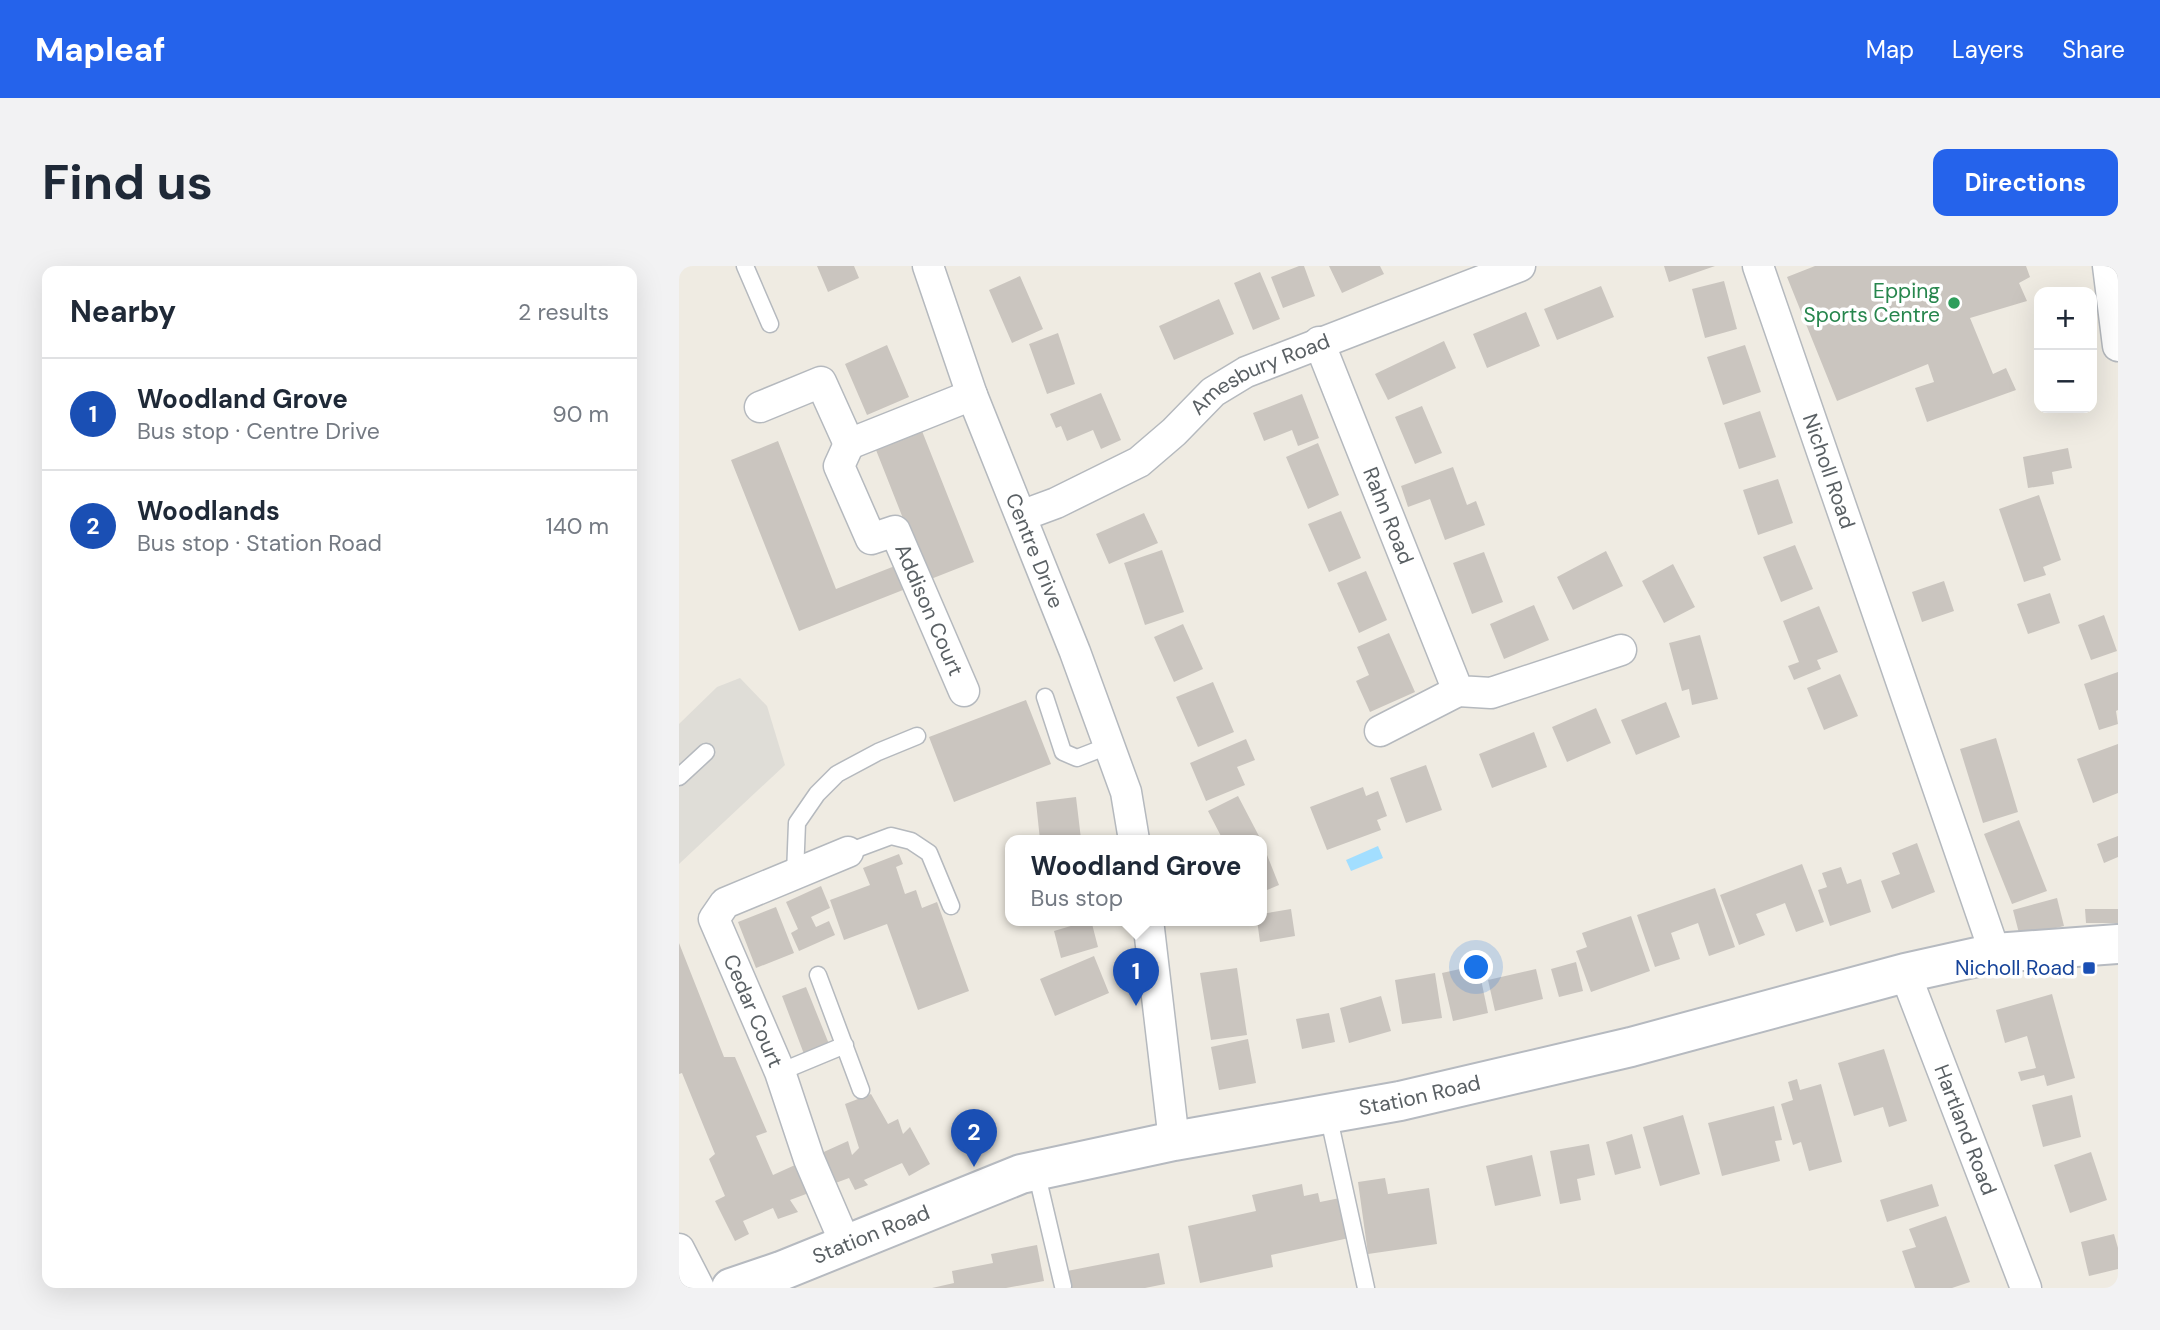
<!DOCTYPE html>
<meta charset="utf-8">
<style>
body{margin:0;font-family:"DM Sans",sans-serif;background:#f2f2f3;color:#1f2937}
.controls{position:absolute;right:21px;top:21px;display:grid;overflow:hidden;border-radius:14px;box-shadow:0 7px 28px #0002}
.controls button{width:63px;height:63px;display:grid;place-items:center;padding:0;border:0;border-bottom:2px solid #e0e1e3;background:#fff;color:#1f2937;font:35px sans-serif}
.you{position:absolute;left:798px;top:702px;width:24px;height:24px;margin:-18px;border:5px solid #fff;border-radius:50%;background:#1a73e8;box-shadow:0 0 0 10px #1a73e833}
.badge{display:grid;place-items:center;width:46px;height:46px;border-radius:50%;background:#2563eb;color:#fff;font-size:23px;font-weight:700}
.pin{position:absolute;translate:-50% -58px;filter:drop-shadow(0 2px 4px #0008)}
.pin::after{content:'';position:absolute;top:37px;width:24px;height:21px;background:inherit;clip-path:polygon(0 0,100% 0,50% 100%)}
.popup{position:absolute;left:326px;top:569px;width:262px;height:91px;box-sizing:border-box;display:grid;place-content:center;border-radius:14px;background:#fff;filter:drop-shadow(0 2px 5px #0005);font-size:23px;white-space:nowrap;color:#747a83}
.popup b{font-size:26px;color:#1f2937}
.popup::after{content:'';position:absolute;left:50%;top:100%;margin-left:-14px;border:14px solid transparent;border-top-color:#fff}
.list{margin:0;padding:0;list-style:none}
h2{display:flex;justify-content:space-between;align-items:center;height:91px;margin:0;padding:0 28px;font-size:30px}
h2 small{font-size:23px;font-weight:400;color:#747a83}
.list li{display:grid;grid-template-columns:46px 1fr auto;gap:21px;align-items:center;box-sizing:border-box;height:112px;padding:0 28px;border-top:2px solid #e0e1e3}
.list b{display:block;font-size:26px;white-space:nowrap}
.list p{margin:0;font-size:23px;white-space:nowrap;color:#747a83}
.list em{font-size:23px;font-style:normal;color:#747a83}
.map{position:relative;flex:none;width:1439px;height:1022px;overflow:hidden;border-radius:14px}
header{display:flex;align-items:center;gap:42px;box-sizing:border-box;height:98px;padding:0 35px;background:#2563eb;color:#fff}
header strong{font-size:33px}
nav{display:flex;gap:38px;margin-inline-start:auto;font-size:24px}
.intro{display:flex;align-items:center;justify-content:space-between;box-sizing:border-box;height:168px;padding:0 42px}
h1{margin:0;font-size:49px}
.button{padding:18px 32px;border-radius:14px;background:#2563eb;color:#fff;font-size:24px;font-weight:700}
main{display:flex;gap:42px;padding:0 42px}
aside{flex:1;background:#fff;border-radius:14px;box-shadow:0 7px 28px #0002}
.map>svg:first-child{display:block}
.industrial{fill:#dfddd7}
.water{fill:#a2deff}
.building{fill:#cac5bf}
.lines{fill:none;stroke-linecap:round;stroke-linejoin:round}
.lane-casing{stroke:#b5b9be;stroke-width:19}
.street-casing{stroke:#b5b9be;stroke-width:33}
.secondary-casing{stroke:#b6bac0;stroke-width:42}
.lane{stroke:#fff;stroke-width:16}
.street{stroke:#fff;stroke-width:30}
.secondary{stroke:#fff;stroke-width:38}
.leisure-dot{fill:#2e9e5b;stroke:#fff;stroke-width:2.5}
.transit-dot{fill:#1a4fb4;stroke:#fff;stroke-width:2.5}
.labels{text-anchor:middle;stroke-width:7;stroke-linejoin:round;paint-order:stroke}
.leisure-label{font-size:21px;fill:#27864d;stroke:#fff;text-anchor:end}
.street-label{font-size:21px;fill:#5a6064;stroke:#fff}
.transit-label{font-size:21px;fill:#164399;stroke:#fff;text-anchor:end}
</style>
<header>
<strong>Mapleaf</strong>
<nav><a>Map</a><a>Layers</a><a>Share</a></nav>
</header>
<div class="intro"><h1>Find us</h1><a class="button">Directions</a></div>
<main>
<aside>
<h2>Nearby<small>2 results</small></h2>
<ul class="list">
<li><span class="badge" style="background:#1a4fb4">1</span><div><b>Woodland Grove</b><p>Bus stop · Centre Drive</p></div><em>90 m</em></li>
<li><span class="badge" style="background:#1a4fb4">2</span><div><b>Woodlands</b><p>Bus stop · Station Road</p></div><em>140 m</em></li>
</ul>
</aside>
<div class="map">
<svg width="1439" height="1022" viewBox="0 0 1439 1022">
<rect width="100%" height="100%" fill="#efebe2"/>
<path class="industrial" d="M61 412 88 440 106 499 0 598V458L38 421Z"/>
<path class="water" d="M699 580 704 592 672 605 667 594Z"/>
<path class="building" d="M138 0H175L180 12 149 26Z
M620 0H625L636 30 604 42 592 11Z
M650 0H701L705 8 663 27Z
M985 0H1036L990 16Z
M1136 0H1347L1351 11 1340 17 1348 35 1291 52 1314 108 1327 102 1337 124 1248 156 1236 122 1255 116 1249 98 1158 135 1108 11Z
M581 6 601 53 574 64 555 17Z
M341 10 364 63 333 77 310 24Z
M1045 15 1058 63 1026 72 1013 23Z
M922 20 935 51 878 74 865 43Z
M540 33 555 68 495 94 480 60Z
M847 46 861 80 808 102 794 68Z
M379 67 396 118 368 128 350 78Z
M765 75 777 102 709 134 696 108Z
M208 79 230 131 188 149 166 98Z
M1066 79 1082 126 1044 139 1028 91Z
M422 127 442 174 422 183 414 164 388 175 382 160 377 162 371 148Z
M623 128 640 172 619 180 613 164 585 175 574 147Z
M743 140 763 187 736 198 716 151Z
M1081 145 1097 191 1060 203 1045 157Z
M243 165 295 296 120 365 52 194 99 175 157 323 221 298 244 303 197 184Z
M639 177 660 229 629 243 607 191Z
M1389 182 1393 202 1373 206 1375 218 1349 222 1344 191Z
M774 201 788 239 797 235 806 259 766 274 751 233 729 241 722 220Z
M1099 213 1114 257 1079 269 1064 224Z
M1360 229 1382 294 1364 301 1367 309 1345 316 1320 243Z
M662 245 682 292 650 306 629 258Z
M465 247 479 277 430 298 417 268Z
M1116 279 1134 323 1102 336 1084 291Z
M483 284 505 346 466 359 445 297Z
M927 285 944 320 894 344 878 311Z
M805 286 824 336 793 348 774 297Z
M994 298 1016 341 985 357 963 315Z
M687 305 708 354 680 367 658 317Z
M1265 315 1275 345 1243 356 1233 326Z
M1371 327 1381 357 1349 368 1338 338Z
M855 339 870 374 825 393 811 358Z
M1140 340 1159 386 1138 394 1142 403 1115 414 1109 400 1120 396 1104 355Z
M1425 349 1438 385 1412 394 1399 359Z
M504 358 524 403 495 416 475 371Z
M710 367 736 426 691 446 677 415 690 409 678 381Z
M1021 369 1039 433 1013 439 1010 423 1003 425 990 377Z
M1439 406V444L1437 445 1439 458 1420 464 1405 418Z
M1161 408 1179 450 1145 464 1128 422Z
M534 416 555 466 519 481 497 431Z
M347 434 372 498 275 536 250 471Z
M987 436 1001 471 957 489 942 454Z
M917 442 932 477 888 496 873 461Z
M855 466 868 501 813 522 800 488Z
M1317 472 1339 546 1304 557 1281 483Z
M567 473 576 494 558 501 566 519 527 535 511 497Z
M1439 478V527L1414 537 1398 493Z
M747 499 763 544 727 557 711 512Z
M684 521 687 530 699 525 708 550 698 554 702 564 648 584 631 541Z
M559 530 582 574H544L529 545Z
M397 531 402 573 361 574 357 536Z
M1340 554 1368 625 1333 638 1305 568Z
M1439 570V591L1425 597 1418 578Z
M1238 577 1256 626 1213 643 1202 615 1221 608 1213 587Z
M220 588 224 598 217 601 226 628 237 624 243 642 258 636 290 725 239 744 208 658 165 674 151 634 191 619 184 602Z
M588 589 600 619 583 626V591Z
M1123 598 1145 656 1117 666 1106 637 1077 648 1086 669 1060 679 1041 629Z
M1162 601 1168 618 1182 613 1192 646 1151 660 1139 624 1148 621 1143 607Z
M142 620 151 642 132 651 137 661 150 655 156 669 120 685 112 667 119 663 107 636Z
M1036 622 1056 681 1030 690 1019 657 992 667 1001 693 976 701 958 649Z
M1378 632 1385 660 1341 671 1334 644Z
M97 641 115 687 77 702 59 656Z
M612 643 616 670 581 676 578 654H583V648Z
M1406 643H1439V657H1407Z
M952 650 971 705 912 726 897 685 908 681 903 667Z
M412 654 419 681 382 692 375 665Z
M0 677 45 791H56L88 866 77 870 94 909 169 875 173 889 180 882 166 838 192 828 209 858 219 853 224 868 231 861 251 898 230 910 223 897 185 914 189 919 176 924 170 912 111 934 119 946 99 953 94 942 64 955 70 968 56 975 36 935 46 930 30 893 36 888 3 807 0 808Z
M415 690 430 727 376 750 361 713Z
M897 696 904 725 880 731 872 703Z
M799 699 809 747 774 755 763 707Z
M558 702 568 769 532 774 521 707Z
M857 703 864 733 816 745 809 714Z
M756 707 763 752 723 758 716 714Z
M127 721 150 778 125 788 103 730Z
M1373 728 1396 812 1368 820 1365 809 1342 815 1339 806 1357 802 1348 770 1326 777 1317 744Z
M702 730 712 765 670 777 661 742Z
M650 747 656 776 623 783 617 753Z
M569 773 577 817 540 824 532 781Z
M1205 783 1228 855 1210 861 1204 841 1175 850 1159 797Z
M1118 813 1121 824 1142 818 1163 896 1130 905 1122 876 1114 879 1102 838 1114 834 1109 816Z
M1393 829 1402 871 1364 881 1353 839Z
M1095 840 1103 874 1096 875 1101 895 1043 910 1029 857Z
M1004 849 1021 908 981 920 964 861Z
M953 868 962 902 936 909 927 876Z
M910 878 916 909 898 913 902 934 881 938 871 885Z
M1412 886 1428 934 1391 947 1375 899Z
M853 889 862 930 816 940 807 900Z
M706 912 709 928 750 922 758 978 689 988 679 916Z
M623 918 625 930 639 927 641 936 661 932 670 972 592 989 594 1001 521 1017 509 960 577 945 573 929Z
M1253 918 1260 940 1208 956 1201 934Z
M1267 950 1291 1016 1273 1022H1236L1223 985 1237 981 1230 963Z
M1435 968 1439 982V1003L1410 1010 1402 976Z
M358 979 365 1015 327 1022H253L275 1017 273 1005 314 997 312 988Z
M480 987 486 1018 466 1022H391L388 1005Z"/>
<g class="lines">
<g class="lane-casing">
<path id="lane" d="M66 0 91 58
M366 431 384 486 398 492 429 480
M0 511 27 486
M169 586 212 570 232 575 250 587 272 640
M116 608 118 557 138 528 158 508 199 486 238 470
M139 709 182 824
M101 806 166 779
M649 848 687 1022
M357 905 384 1020"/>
</g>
<g class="street-casing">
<g id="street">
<path id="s1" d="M249 0 293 129 396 386 447 526 455 574"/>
<path id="s2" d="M1079 0 1316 687"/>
<path d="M1429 0 1439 80"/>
<path id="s3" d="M640 76 779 425 812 427 942 384"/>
<path d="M81 141 142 116 170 178 293 129"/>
<path id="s4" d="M170 178 160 200 192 273 216 265 285 425"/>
<path id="s5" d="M342 250 377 237 460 196 495 166 534 126 567 106 841 0"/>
<path d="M701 465 779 425"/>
<path d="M469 654 495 875"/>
<path id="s6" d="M1226 707 1347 1022"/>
<path d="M167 979 130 893 101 806 35 653 46 637 169 586"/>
<path d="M0 983 20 1022"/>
</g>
</g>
<g class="secondary-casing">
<g id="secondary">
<path id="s7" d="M52 1022 102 1005 342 908 495 875 721 835 952 781 1226 707 1316 687 1439 678"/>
</g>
</g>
<use href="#lane" class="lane"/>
<use href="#street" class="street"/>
<use href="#secondary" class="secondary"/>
</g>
<circle class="leisure-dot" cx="1275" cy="37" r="7"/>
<rect class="transit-dot" x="1403" y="695" width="14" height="14" rx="3.5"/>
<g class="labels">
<g class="leisure-label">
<text x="1261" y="32">Epping<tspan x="1261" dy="24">Sports Centre</tspan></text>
</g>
<g class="street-label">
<text dy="7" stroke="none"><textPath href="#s5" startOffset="282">Amesbury Road</textPath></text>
<text dy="7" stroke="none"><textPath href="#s2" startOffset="217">Nicholl Road</textPath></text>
<text dy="7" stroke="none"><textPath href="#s3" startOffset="187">Rahn Road</textPath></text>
<text dy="7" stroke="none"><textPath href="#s1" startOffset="304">Centre Drive</textPath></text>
<text dy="7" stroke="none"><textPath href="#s4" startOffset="215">Addison Court</textPath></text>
<text transform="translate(74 745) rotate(67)" y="7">Cedar Court</text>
<text dy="7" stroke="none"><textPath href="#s7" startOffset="718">Station Road</textPath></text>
<text dy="7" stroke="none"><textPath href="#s6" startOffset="168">Hartland Road</textPath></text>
<text dy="7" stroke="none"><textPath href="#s7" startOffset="150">Station Road</textPath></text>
</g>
<g class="transit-label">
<text x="1396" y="709">Nicholl Road</text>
</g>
</g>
</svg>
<div class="controls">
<button>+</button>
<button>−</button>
</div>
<div class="you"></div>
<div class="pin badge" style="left:457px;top:740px;background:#1a4fb4">1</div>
<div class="popup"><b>Woodland Grove</b>Bus stop</div>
<div class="pin badge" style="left:295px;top:901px;background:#1a4fb4">2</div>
</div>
</main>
